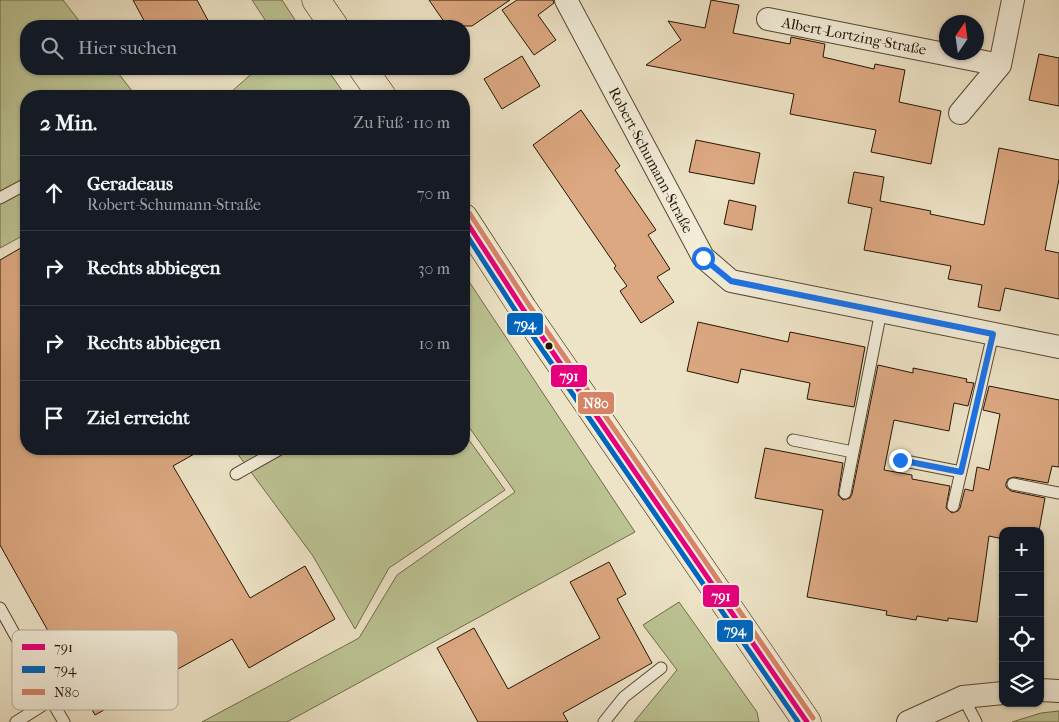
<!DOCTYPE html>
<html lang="de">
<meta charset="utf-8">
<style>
body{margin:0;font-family:"IM FELL French Canon",serif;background:#242831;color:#f1f3f6}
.controls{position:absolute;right:15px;bottom:15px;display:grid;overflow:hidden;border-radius:10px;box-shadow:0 1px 4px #0004}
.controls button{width:45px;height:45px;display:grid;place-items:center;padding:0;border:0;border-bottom:1px solid #363941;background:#171b24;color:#f1f3f6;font:25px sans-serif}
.compass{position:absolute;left:939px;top:15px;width:45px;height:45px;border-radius:50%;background:#171b24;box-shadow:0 1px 4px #0004;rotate:13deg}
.stop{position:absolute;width:15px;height:15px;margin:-11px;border:4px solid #1a73e8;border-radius:50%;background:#fff}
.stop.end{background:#1a73e8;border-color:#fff;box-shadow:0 1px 5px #0008}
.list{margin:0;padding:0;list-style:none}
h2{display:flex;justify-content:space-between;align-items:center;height:65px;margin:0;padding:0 20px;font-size:21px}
h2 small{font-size:16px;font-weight:400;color:#9ea1a6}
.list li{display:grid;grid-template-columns:32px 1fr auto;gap:15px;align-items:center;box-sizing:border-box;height:75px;padding:0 20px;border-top:1px solid #363941}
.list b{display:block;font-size:19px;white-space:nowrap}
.list p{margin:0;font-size:16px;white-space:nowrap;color:#9ea1a6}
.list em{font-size:16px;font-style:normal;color:#9ea1a6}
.icon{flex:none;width:28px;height:28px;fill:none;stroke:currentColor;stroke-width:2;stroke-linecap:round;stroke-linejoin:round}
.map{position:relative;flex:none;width:1059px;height:722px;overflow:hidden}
.search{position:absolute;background:#171b24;box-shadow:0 1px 4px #0004;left:20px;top:20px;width:450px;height:55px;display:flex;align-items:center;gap:12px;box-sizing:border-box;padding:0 18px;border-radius:20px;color:#9ea1a6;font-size:19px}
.panel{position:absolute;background:#171b24;box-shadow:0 1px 4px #0004;left:20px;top:90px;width:450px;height:365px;border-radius:20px}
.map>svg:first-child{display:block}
.green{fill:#bcc393;stroke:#706c4a}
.building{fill:#dca881;stroke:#241502}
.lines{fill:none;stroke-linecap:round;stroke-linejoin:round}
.lane-casing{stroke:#564833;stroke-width:13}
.street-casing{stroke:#564833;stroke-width:24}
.primary-casing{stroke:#241502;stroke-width:29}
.lane{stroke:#f3edda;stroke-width:11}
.street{stroke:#f3edda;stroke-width:22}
.primary{stroke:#ede3c6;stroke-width:28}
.bus-1-casing{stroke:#f3edda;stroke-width:9}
.bus-2-casing{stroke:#f3edda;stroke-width:9}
.bus-3-casing{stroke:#f3edda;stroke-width:9}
.bus-1{stroke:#e5007d;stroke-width:5}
.bus-2{stroke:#0065bd;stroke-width:5}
.bus-3{stroke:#d68468;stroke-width:5}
.route{stroke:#1a73e8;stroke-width:6}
.bus-dot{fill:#241502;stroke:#f3edda;stroke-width:2}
.labels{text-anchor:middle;stroke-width:4.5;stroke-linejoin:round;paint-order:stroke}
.street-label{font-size:15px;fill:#241502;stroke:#f3edda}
.key{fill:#f3edda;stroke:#b5ac99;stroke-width:1}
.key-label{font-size:14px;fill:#241502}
.line-badge{stroke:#f3edda;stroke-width:2}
.badge-label{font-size:14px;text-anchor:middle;font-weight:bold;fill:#fff}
</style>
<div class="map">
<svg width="1059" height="722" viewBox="0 0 1059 722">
<rect width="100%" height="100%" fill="#ede3c6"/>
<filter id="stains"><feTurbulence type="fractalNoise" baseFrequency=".004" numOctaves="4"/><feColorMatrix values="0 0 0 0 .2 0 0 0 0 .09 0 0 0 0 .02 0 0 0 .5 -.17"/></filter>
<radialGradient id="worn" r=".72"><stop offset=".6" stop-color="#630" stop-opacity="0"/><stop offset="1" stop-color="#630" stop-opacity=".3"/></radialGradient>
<path class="green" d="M0 0H63L83 26H26V69H115L136 96H26V234L0 248Z
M252 0H282L299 26H269Z
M257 69H327L346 96H234L231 92Z
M464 274 635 532 287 722H202L359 638 397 575 515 492 464 420Z
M464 433 505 490 389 568 355 629 313 556 234 449H464Z
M679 602 757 712 759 722H634L677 670 643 625Z
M1059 711V722H1012L1041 713Z"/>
<path class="building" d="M133 0H197L211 26H147Z
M429 0H510L472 26H447Z
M517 0H553L554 3 538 15 556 40 534 55 502 10Z
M711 0 739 5 733 33 790 44 791 37 825 44 823 57 874 69 875 64 905 70 899 102 941 111 931 164 871 152 876 130 790 114 794 94 646 65 681 40 668 21 705 28Z
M1039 54 1059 58V106L1029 100Z
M522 56 540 86 502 109 484 79Z
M581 110 620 166 615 170 656 230 648 235 670 269 657 277 674 302 641 323 620 291 627 286 614 268 616 266 533 145Z
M696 140 760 153 754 184 689 172Z
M999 148 1059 160V179L1045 250 1059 253V299L1005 288 1000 311 978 307 982 285 948 279 951 266 864 250 872 208 848 203 854 172 884 177 880 201 931 211 930 214 984 225Z
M729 200 756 206 752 230 724 224Z
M26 245V449H203L173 466 250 598 305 566 335 619 249 668 232 639 95 715 0 545V260Z
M698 322 788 342 790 332 865 347 854 407 807 399 810 383 741 369 738 383 687 371Z
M878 365 913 373V368L967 379 966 382 974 383 968 406 954 403 949 431 894 420 884 470 912 475V479L950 486 946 508 952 513 958 511 960 508 965 489 973 491 977 467 989 470 1000 414 983 410 989 386 1059 400V467L1052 466 1048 483 1014 477 1008 479 1006 483V487L1011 491 1045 498 1039 531H1003V539L989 536 977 622 948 618V621L917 616 916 620 886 615 887 611 807 597 823 510 755 498 765 448 843 463 838 495 843 500 850 498 852 494Z
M609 562 626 594 617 599 652 663 563 713 568 722H478L437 648 474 628 508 689 600 638 570 582Z"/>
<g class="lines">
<g class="lane-casing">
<path id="lane" d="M0 198 26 184
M793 440 853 452
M900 460 961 472
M236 474 280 449
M1013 484 1059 493
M845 493 881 311
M953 506 993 334
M0 608 51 700 16 722
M963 697 976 722
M51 700 64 722
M604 722 624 697 661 668"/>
</g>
<g class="street-casing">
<path id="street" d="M566 0 703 257 731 281 1059 347
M768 19 1000 65 1013 0
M960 113 1000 65
M1040 690 1059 691
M908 722 963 697 1003 693"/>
</g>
<g class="primary-casing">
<path id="primary" d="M316 0 334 26
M363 69 382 96
M464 218 523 309 807 722"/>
</g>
<use href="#lane" class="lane"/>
<use href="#street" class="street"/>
<use href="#primary" class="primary"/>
<g class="bus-1-casing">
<path id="bus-1" d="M464 218 523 309 807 722"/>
</g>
<g class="bus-2-casing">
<path id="bus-2" d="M464 231 517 313 798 722"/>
</g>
<g class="bus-3-casing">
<path id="bus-3" d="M470 214 529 305 813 718"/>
</g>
<use href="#bus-1" class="bus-1"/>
<use href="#bus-2" class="bus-2"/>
<use href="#bus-3" class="bus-3"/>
</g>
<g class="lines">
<path class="route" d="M703 258 731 281 993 334 961 472 900 460"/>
</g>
<circle class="bus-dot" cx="549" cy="346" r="4.5"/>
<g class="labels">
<g class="street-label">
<text transform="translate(854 36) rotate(11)" y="5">Albert-Lortzing-Straße</text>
<text transform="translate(651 160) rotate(62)" y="5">Robert-Schumann-Straße</text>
</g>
</g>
<rect x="12" y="630" width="166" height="80" rx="8" class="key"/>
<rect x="22" y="644" width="23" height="6" fill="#e5007d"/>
<rect x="22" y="666" width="23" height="7" fill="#0065bd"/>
<rect x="22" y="689" width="23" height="6" fill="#d68468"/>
<g class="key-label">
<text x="54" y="652">791</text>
<text x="54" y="674">794</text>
<text x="54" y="697">N80</text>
</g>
<g class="line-badge">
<rect x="506" y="312" width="38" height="24" rx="5" fill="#0065bd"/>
<rect x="550" y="364" width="38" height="24" rx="5" fill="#e5007d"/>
<rect x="577" y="391" width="38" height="24" rx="5" fill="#d68468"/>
<rect x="702" y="584" width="38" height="24" rx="5" fill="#e5007d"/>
<rect x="716" y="619" width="38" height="24" rx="5" fill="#0065bd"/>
</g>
<g class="badge-label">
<text x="525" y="329">794</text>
<text x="569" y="381">791</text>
<text x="596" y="408">N80</text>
<text x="721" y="601">791</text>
<text x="735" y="635">794</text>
</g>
<rect width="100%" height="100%" filter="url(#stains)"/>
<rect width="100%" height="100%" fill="url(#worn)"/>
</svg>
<div class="controls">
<button>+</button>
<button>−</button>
<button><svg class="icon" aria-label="locate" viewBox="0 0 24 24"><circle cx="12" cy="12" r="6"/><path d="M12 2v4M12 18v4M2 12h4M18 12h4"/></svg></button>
<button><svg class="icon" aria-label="layers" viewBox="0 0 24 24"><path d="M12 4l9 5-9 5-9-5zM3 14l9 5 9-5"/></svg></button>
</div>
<svg class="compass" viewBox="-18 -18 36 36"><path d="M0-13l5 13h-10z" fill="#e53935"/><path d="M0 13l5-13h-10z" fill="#9ea1a6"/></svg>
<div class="stop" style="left:703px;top:258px"></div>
<div class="stop end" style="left:900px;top:460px"></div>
<div class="search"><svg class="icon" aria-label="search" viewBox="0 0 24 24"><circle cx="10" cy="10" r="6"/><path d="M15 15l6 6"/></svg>Hier suchen</div>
<section class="panel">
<h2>2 Min.<small>Zu Fuß · 110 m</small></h2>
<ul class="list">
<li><svg class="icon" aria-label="ahead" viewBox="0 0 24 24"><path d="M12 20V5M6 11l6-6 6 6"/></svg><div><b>Geradeaus</b><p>Robert-Schumann-Straße</p></div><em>70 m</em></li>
<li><svg class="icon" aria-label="right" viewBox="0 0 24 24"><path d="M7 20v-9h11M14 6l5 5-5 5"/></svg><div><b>Rechts abbiegen</b></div><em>30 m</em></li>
<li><svg class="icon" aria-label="right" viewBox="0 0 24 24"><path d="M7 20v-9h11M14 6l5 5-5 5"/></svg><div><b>Rechts abbiegen</b></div><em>10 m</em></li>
<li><svg class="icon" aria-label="arrive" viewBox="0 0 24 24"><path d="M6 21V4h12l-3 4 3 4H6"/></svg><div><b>Ziel erreicht</b></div></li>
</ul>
</section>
</div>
